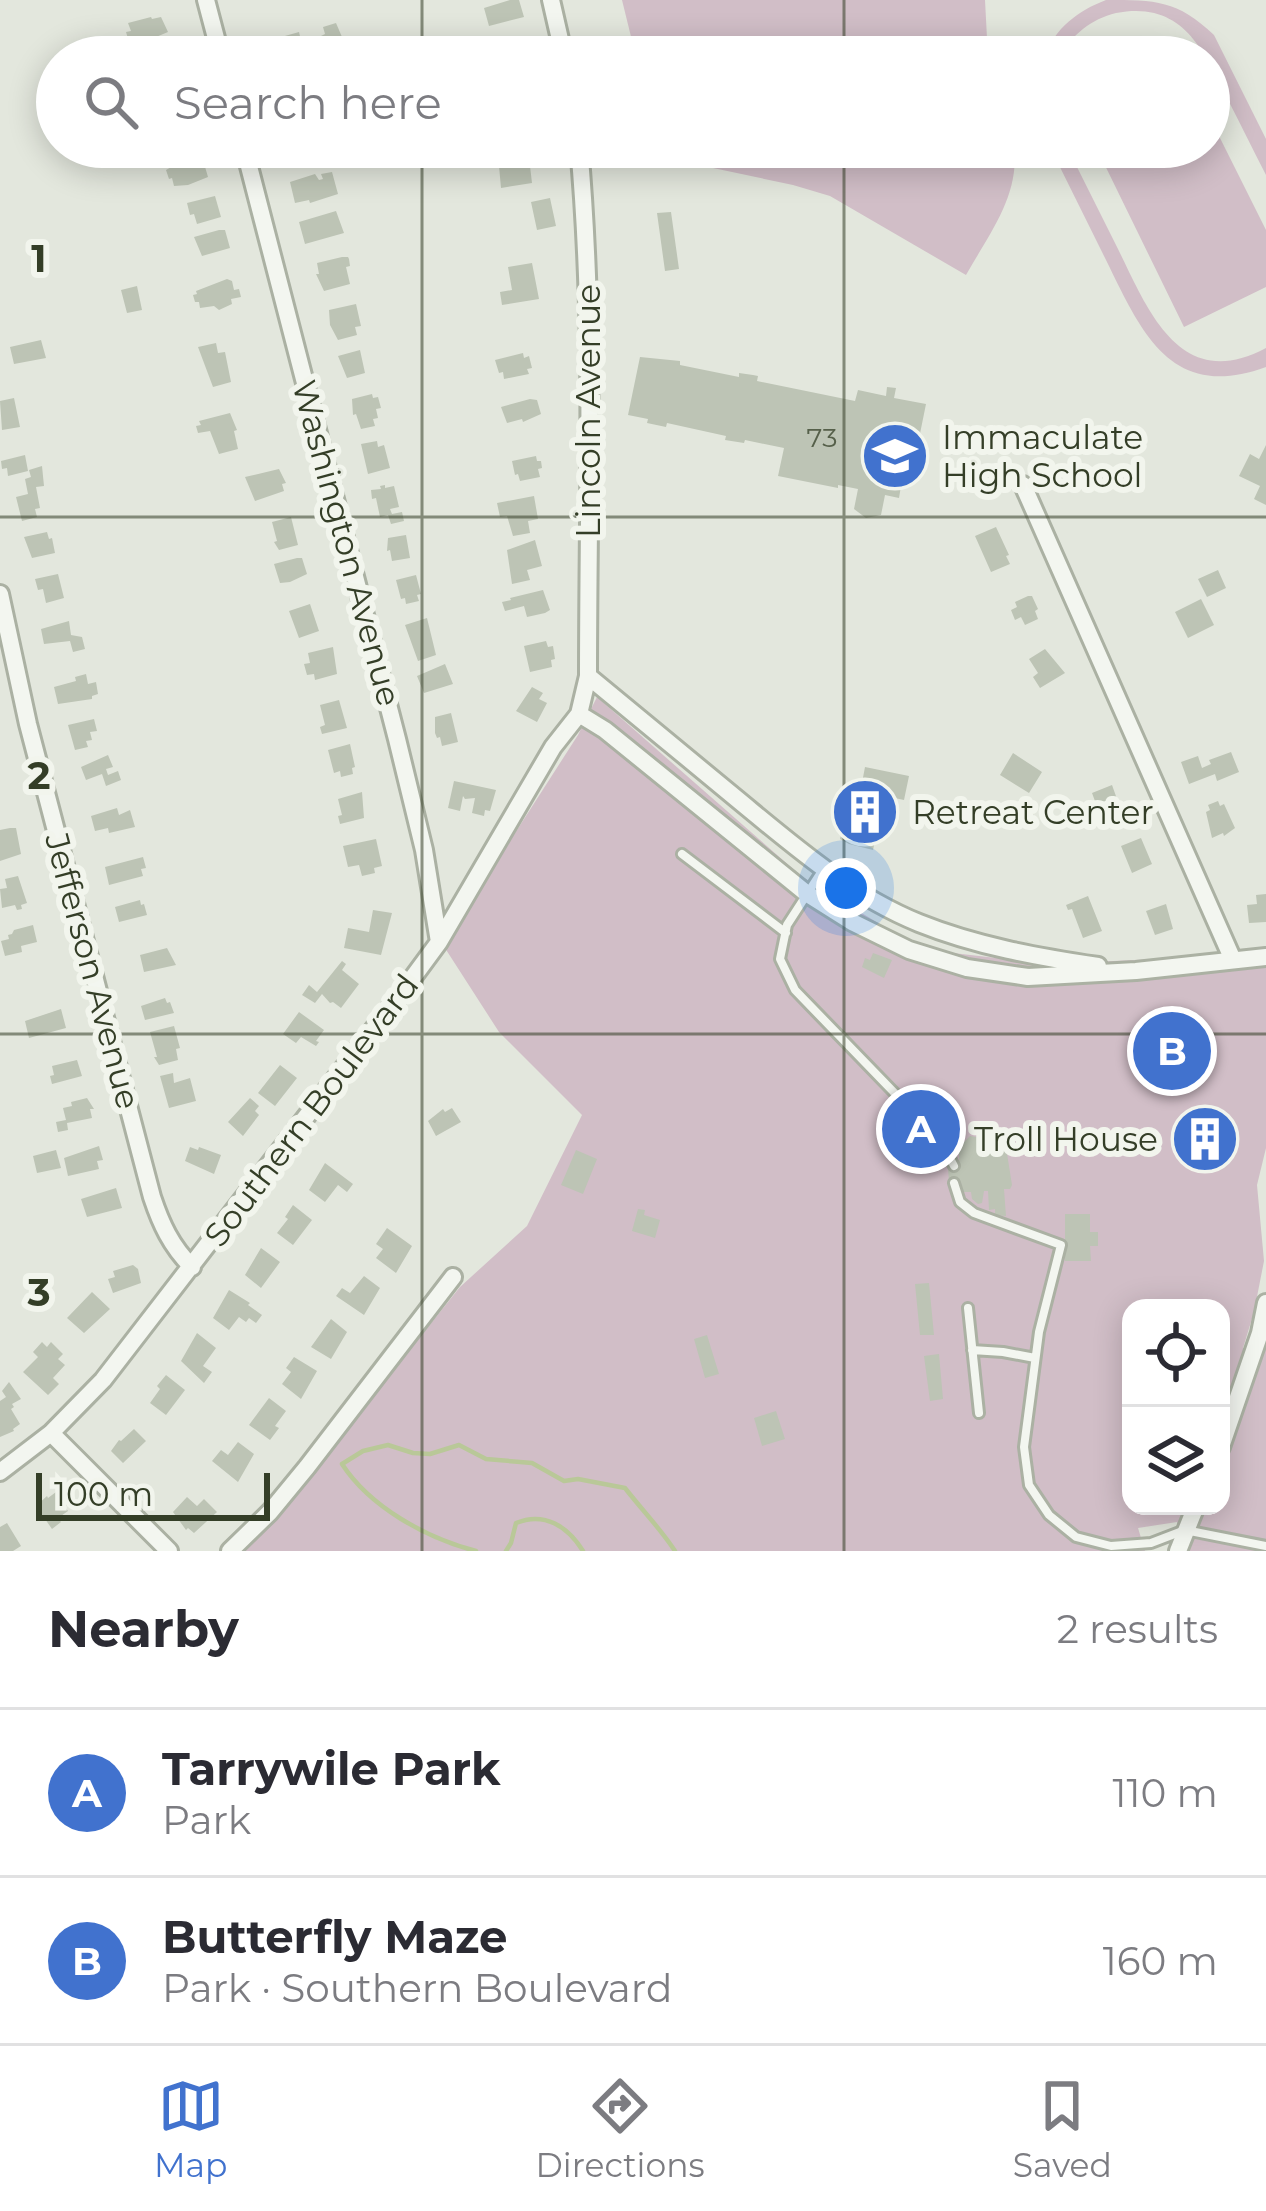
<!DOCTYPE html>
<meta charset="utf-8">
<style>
body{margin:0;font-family:Montserrat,sans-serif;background:#f7f7f7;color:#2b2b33}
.controls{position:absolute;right:36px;bottom:36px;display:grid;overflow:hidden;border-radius:24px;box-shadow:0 6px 30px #0003}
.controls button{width:108px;height:108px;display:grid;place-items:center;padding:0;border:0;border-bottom:3px solid #e1e1e2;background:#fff;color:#2b2b33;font:60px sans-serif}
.scale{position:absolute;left:36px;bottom:30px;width:234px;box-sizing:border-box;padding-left:12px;border:6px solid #343e27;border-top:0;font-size:33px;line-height:42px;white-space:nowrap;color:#343e27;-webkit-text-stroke:9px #f2f5ed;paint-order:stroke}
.you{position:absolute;left:846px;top:888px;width:42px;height:42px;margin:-30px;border:9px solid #fff;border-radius:50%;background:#1a73e8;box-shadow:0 0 0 18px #1a73e833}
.badge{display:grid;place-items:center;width:78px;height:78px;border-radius:50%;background:#4172ce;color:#fff;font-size:39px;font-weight:700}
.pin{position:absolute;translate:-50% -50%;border:6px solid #fff;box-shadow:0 3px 12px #0006}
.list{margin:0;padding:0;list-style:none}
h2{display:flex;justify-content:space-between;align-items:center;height:156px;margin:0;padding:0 48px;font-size:51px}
h2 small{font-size:39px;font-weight:400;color:#7c7c81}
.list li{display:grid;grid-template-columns:78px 1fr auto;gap:36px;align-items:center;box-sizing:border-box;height:168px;padding:0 48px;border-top:3px solid #e1e1e2}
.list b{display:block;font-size:45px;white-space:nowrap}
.list p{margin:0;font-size:39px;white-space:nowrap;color:#7c7c81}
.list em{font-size:39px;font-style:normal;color:#7c7c81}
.icon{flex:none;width:66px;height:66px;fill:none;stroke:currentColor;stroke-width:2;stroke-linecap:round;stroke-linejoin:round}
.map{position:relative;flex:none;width:1266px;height:1551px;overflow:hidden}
.search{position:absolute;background:#fff;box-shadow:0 6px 30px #0003;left:36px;right:36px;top:36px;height:132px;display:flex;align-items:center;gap:30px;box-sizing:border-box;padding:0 42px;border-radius:66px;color:#7c7c81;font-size:45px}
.sheet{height:492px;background:#fff}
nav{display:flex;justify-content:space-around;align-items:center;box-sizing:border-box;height:168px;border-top:3px solid #e1e1e2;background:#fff;font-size:33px;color:#7c7c81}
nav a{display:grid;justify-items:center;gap:6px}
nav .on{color:#4172ce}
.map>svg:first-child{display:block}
.green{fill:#d1bec7;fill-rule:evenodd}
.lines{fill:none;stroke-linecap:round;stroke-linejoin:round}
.stream{stroke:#b9c898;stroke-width:4.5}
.building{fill:#bdc4b5}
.service-casing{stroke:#abb1a3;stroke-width:14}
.minor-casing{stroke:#abb1a3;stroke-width:22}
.service{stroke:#f3f6f0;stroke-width:8}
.minor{stroke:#f3f6f0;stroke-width:16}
.grid{fill:none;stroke:#343e27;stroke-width:3;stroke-opacity:0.55}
.labels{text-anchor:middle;stroke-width:12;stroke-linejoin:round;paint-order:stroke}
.number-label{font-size:27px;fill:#56604a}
.street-label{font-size:33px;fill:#343e27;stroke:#f2f5ed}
.poi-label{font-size:33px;fill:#343e27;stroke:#f2f5ed;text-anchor:start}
.grid-label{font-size:39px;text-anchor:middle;font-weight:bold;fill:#343e27;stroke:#f2f5ed;stroke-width:12;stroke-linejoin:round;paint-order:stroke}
</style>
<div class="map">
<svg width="1266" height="1551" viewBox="0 0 1266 1551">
<rect width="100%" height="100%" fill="#e3e7dd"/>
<path class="green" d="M622 0H985L988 57H636Z
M1106 0C1156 0 1177 0 1214 35L1266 139V175C1253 150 1241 125 1228 100 1204 52 1184 0 1116 13 1091 19 1072 35 1059 57H1043C1056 28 1077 11 1106 0Z
M1209 116 1266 230V287L1184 327 1096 147H1209Z
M659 147H1014C1020 196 989 234 966 275L830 196 793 185 661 157Z
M1050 147H1067C1084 181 1101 215 1118 249 1148 310 1180 394 1266 348V367C1168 403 1140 328 1104 256 1086 220 1068 183 1050 147Z
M597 697 801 876 901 937 953 953 1048 964 1266 954V1148L1257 1185 1264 1261 1254 1312 1243 1348 1266 1350V1551H1182L1177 1522 1138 1528 1145 1551H219L316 1460 381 1386 460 1287 527 1226 582 1115 499 1032 443 945 578 735ZM1131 1308H1221V1506H1131Z"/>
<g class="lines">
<path class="stream" d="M476 1551C426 1538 370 1507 342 1464L363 1451 388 1445 413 1453 430 1454 459 1445 486 1459 532 1463 564 1481 578 1479 625 1488C642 1510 660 1528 675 1551
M506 1551 511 1543 516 1523C545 1511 568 1527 583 1551"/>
</g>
<path class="building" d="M510 0H519L524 17 489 26 484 8Z
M151 17 152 19 161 17 168 32 156 37 155 43 130 45 126 32 131 31 128 23Z
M336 23 348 51 328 57 321 36 325 34 323 27Z
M299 32 303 49 296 51 297 53 282 57H256L253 45Z
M201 153 208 177 188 185 174 186 172 178 169 179 166 170 184 160 183 157Z
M503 165 530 166 532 183 501 188 499 166Z
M332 172 338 194 310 203 309 200 295 203 290 182 315 174 319 180 323 179 321 174Z
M215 196 221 217 197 224 194 214 190 215 187 203Z
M550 198 556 226 537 230 531 202Z
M336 211 344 233 305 244 299 222Z
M671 212 679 269 665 271 657 213Z
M219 230H225L230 248 202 256 194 237Z
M342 257H348L349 259 350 266 346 267 350 284 324 291 316 274H319L317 263Z
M532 263 539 299 502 305 500 292 512 290 508 267Z
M227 279 232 281 234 290 239 289 241 297 231 299 232 304 219 310 214 306 200 308 199 302H195L193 295 197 294 196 291Z
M137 286 142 310 127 313 121 290Z
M356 304 361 326 355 327 357 335 338 340 330 325 329 310Z
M41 340 46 358 14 364 10 347Z
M216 343 218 353 225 352 231 382 213 387 198 347Z
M360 350 365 373 347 378 338 356Z
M523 353 524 358 529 356 532 368 527 369 529 374 504 379 503 372 499 373 495 360Z
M640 357 680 361V365L739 377V373L753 375 758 376 757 381 855 401 858 390 886 396 887 387 896 388 894 398 926 404 909 488 901 486 899 498 885 495 881 515 866 518 854 509 858 489 838 485V488L778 476 784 448 745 440 744 443 725 440 726 436 667 423 666 427 647 423 648 419 628 415Z
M372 394 373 398 378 397 381 408 376 409 378 418 373 419 375 426 361 429 356 414 353 415 352 399Z
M14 398 20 427 2 430 0 401Z
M530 399 537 400 541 414 523 422 522 419 507 423 501 407Z
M230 413 237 430 234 431 238 449 219 454 210 431 198 433 196 426 201 425 199 421Z
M377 441 378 447 384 445 390 468 368 474 361 444Z
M1266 445V505L1254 499 1260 486 1239 476 1250 454 1259 459Z
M25 455 28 471 8 476 7 468 2 469 1 461Z
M536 456 537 461H541L542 468 538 469 540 477 520 481 518 474 515 475 512 461Z
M42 466 44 486 36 487 40 508 35 509 37 517 22 521 16 497 28 494 25 479 31 477 29 470Z
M279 469 286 483 282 484 284 491 255 501 245 477Z
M385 485V488L394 486 399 507 390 509 392 514 402 512 404 521 391 524 388 515 380 517 376 498 372 499 371 490 381 489 380 486Z
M534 496 538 519 528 521 530 533 513 536 507 516 500 517 497 503Z
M291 517 298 545 279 550 274 542 277 541 272 522Z
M996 527 1009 555 1006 556 1010 564 991 572 975 536Z
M47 532 49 539 52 538 55 553 32 558 24 537Z
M406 535 410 558 392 561 390 550 387 551 388 538Z
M535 540 542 566 527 570 530 580 512 584 507 550Z
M297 558H302L307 574 290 582 280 583 274 564Z
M1218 570 1226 588 1207 597 1198 579Z
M58 574 64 598 46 603 43 589 38 590 35 579Z
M416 575 421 594 417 595 419 601 406 604 405 598 401 599 396 580Z
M543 590 550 610 545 613 527 617 524 606 505 611 502 602 511 600 510 598Z
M1028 596H1032L1038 609 1035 611 1038 619 1025 625 1021 617 1015 620 1011 610 1017 607 1015 602Z
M1201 599 1214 625 1188 638 1175 612Z
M310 604 319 631 299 638 289 611Z
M427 618 436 655 418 661 405 625Z
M69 621 71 635 82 637 85 649 73 652 70 641 44 644 41 629Z
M546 641 548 647 553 646 555 659 551 660 552 667 530 672 524 646Z
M333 647 337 674 315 680 314 674 307 675 304 664 310 663 308 653Z
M1045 649 1065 673 1040 688 1033 677 1038 673 1029 659Z
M445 664 453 684 424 693 417 676Z
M86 674 88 684 96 682 98 694 92 696V699L58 704 54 687 76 681 75 677Z
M532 687 543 693 539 699 547 703 537 722 516 711Z
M339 700 347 728 322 734 320 727 325 725 320 705Z
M451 713 458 742 442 746 440 737 437 738 435 733V717Z
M94 719 97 731 90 732 92 740 86 741 88 747 75 750 68 725Z
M350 744 355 767 352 768 353 774 341 777 340 771 334 773 328 750Z
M1231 752 1239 772 1217 781 1215 774 1189 784 1181 762 1198 756 1202 768 1211 764 1209 760Z
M1013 753 1042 772 1029 793 1000 775Z
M108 755 113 767 106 769 108 775 118 771 121 780 106 786 102 774 86 780 81 767Z
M865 767 909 776 904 800 890 797 889 801 884 800 873 850 849 844 840 839 843 827 847 825 852 803 858 804Z
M454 781 496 790 490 811 485 810 484 816 472 813 475 798 465 799 463 796 460 811 448 808Z
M1112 785 1122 813 1102 820 1092 793Z
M362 792 364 818 340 824 338 816 342 815 338 799Z
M1218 801 1220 806 1224 804 1235 828 1224 836 1223 833 1212 838 1206 812 1210 810 1208 805Z
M117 808 119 815 130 810 135 827 109 833 108 828 95 831 91 816Z
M10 828H16L21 854 0 861V830Z
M1141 838 1152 864 1132 873 1121 846Z
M376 839 382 866 374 868 375 873 362 876 359 865 348 867 343 846Z
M143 857 146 868 141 869 143 876 109 885 105 867Z
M18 876 27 903 21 905 22 909 17 910 15 905 2 908 0 889 7 888 5 879Z
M1266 894V922L1249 923 1247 905 1257 904 1256 895Z
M1088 896 1102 931 1083 938 1072 909 1068 910 1066 905Z
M140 900 141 905 144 904 147 915 119 922 115 907Z
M1166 904 1173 929 1155 935 1146 911Z
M373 910 392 913 381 955 344 948 348 928 369 932Z
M33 925 37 942 21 946 22 952 5 956 1 941 9 939 8 935 12 934 14 930Z
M167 948 176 965 144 972 140 955Z
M873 953 892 960 884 978 862 967 865 958 870 960Z
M342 961 346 964 342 970 359 984 341 1008 333 1002 330 1003 322 994 315 1003 302 995 309 985 317 992Z
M165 998 167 1003 170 1002 174 1013 145 1020 141 1006Z
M61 1009 66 1028 29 1038 25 1021Z
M299 1012 324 1030 316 1041 319 1042 316 1046 301 1037 296 1043 283 1034Z
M174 1026 180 1048 176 1049 178 1060 159 1065 154 1057H157L150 1032Z
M77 1060 82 1076 52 1084 50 1076 54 1075 52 1066Z
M280 1065 297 1078 275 1106 258 1093Z
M173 1073 174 1083 190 1078 196 1101 169 1108 160 1076Z
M87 1098 94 1109H90L92 1118 67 1123 68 1130 58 1132 56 1122 66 1120 63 1108 72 1106 71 1102Z
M250 1098 259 1106 255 1111 259 1115 243 1136 228 1122Z
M452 1108 461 1122 436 1136 428 1121 443 1109 445 1112Z
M970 1136 983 1138 990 1149 1006 1147 1012 1185 1010 1189H1004L1006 1216 995 1215V1209L989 1210 988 1191H984L982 1203 978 1204 972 1199 971 1192H962L961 1182 949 1183 948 1168 959 1167V1147Z
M99 1146 103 1160 97 1161 99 1169 68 1176 64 1158Z
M190 1147 198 1150 199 1147 221 1155 214 1174 185 1161Z
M56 1150 61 1168 37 1173 33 1156Z
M576 1150 597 1159 583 1194 561 1185Z
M325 1163 353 1184 347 1192 338 1185 325 1202 309 1190Z
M116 1188 122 1208 87 1217 81 1199Z
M293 1205 312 1220 293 1245 277 1233 288 1219 285 1217Z
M638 1209 645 1210 644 1215 660 1220 655 1238 632 1231Z
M1065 1214H1090V1232H1098V1246H1090L1091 1261H1065Z
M387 1228 412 1246 396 1273 376 1258 383 1249 376 1244Z
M261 1248 280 1262 261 1288 245 1275Z
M133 1265 138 1269 141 1283 113 1293 108 1279 115 1277 113 1271Z
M364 1276 380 1288 364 1315 336 1296 342 1288 350 1293Z
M929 1283 934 1335H920L915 1284Z
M229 1290 250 1303 248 1305 262 1315 256 1323 249 1318 246 1322 239 1317 229 1330 213 1318Z
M92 1292 110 1309 84 1333 67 1318Z
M331 1319 347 1332 331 1359 311 1347Z
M197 1333 216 1348 203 1366 212 1372 204 1383 181 1361Z
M707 1335 719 1374 705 1378 694 1339Z
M42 1342 47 1347 51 1342 63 1354 58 1359 65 1365 53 1378 59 1384 48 1395 23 1372 38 1357 33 1352Z
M939 1354 943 1399 930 1401 924 1356Z
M294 1357 317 1371 301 1399 282 1384 291 1372 286 1368Z
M166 1375 185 1390 166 1415 150 1403 160 1389 157 1386Z
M9 1382 21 1399 12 1404 14 1407 11 1409 20 1424 13 1429 14 1431 0 1437V1401L6 1397 2 1391Z
M269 1398 286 1411 275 1426 279 1428 270 1440 249 1425Z
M776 1411 785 1439 762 1446 754 1418Z
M134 1429 146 1441 123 1463 111 1451 119 1440 121 1441Z
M238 1442 254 1454 238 1482 212 1461 221 1450 228 1455Z
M69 1490 76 1499 65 1507 68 1511 58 1518 61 1522 52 1529 36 1506 47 1496 48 1498 56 1492 60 1496Z
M187 1497 197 1506 204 1499 217 1512 194 1533 188 1528 186 1530 173 1512Z
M7 1523 21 1546 13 1551H0V1527Z"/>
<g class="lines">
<g class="service-casing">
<path id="service" d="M682 854 786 933
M822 871 787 925 780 959 795 990 941 1141 954 1166
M954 1183 960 1202 974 1213 1061 1245 1039 1332 1024 1447 1029 1485 1049 1515 1076 1537 1111 1546 1151 1543 1185 1530 1266 1546
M968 1308 979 1413
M972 1350 1003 1352 1035 1358"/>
</g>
<g class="minor-casing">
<path id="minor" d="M206 0 221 57
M551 0 564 57
M244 147 397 739 424 850 439 942
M1023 485 1233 960
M0 594 28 724 152 1197C161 1224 171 1246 192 1267
M588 676C638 717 687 758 737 799 794 846 850 895 919 923 976 946 1038 957 1098 966
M579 714 605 730 806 893 852 922 909 950 967 968 1028 977 1136 971 1266 957
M51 1433 169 1551
M1221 1447 1260 1333 1266 1303
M0 1472 51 1433 103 1380 400 995 439 942 553 747 579 714 588 676C588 499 595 323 579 147
M230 1551 270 1512 307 1467 453 1277
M1178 1551 1196 1506"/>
</g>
<use href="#service" class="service"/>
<use href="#minor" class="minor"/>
</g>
<path class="grid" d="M422 0V57M844 0V57M422 147V1551M844 147V1551M0 517H1266M0 1034H1266"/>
<defs>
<g id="school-disc" transform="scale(3.45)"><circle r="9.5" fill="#4172ce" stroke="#f2f5ed"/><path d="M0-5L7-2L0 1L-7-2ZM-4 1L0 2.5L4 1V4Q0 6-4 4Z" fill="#fff"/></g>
<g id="building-disc" transform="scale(3.45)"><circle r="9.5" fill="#4172ce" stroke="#f2f5ed"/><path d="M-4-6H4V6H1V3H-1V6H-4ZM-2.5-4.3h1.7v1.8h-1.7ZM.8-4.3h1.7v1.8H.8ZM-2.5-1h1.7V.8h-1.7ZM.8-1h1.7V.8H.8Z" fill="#fff"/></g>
</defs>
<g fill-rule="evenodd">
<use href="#school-disc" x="895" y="456"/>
<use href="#building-disc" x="865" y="812"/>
<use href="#building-disc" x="1205" y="1139"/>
</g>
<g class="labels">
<g class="number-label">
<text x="822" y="447">73</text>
</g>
<g class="street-label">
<text transform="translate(588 411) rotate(-90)" y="12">Lincoln Avenue</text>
<text transform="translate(347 543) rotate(75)" y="12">Washington Avenue</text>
<text transform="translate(93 971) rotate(75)" y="12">Jefferson Avenue</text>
<text transform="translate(311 1110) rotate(-53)" y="12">Southern Boulevard</text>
</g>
<g class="poi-label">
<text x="942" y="449">Immaculate<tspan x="942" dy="38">High School</tspan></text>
<text x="912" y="824">Retreat Center</text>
<text x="1158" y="1151" text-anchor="end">Troll House</text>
</g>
</g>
<g class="grid-label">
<text x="39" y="272">1</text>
<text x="39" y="789">2</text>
<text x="39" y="1306">3</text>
</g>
</svg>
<div class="controls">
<button><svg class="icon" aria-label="locate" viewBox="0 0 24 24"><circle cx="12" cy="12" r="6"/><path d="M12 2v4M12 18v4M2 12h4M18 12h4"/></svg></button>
<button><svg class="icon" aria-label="layers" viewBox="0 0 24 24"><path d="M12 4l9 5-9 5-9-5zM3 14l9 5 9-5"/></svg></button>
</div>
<div class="scale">100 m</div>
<div class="you"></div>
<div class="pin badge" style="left:921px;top:1129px">A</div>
<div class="pin badge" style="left:1172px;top:1051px">B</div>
<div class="search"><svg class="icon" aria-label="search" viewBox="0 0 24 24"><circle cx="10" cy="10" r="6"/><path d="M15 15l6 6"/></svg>Search here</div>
</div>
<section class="sheet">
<h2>Nearby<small>2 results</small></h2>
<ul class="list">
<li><span class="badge">A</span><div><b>Tarrywile Park</b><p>Park</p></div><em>110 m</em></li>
<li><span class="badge">B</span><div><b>Butterfly Maze</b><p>Park · Southern Boulevard</p></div><em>160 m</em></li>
</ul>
</section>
<nav>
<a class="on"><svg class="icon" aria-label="map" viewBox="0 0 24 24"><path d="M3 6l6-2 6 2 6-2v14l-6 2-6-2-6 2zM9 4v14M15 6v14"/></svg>Map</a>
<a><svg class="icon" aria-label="directions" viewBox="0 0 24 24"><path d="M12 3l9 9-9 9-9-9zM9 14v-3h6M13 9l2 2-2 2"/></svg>Directions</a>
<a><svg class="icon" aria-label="saved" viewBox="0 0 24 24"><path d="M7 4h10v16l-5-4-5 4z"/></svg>Saved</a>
</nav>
